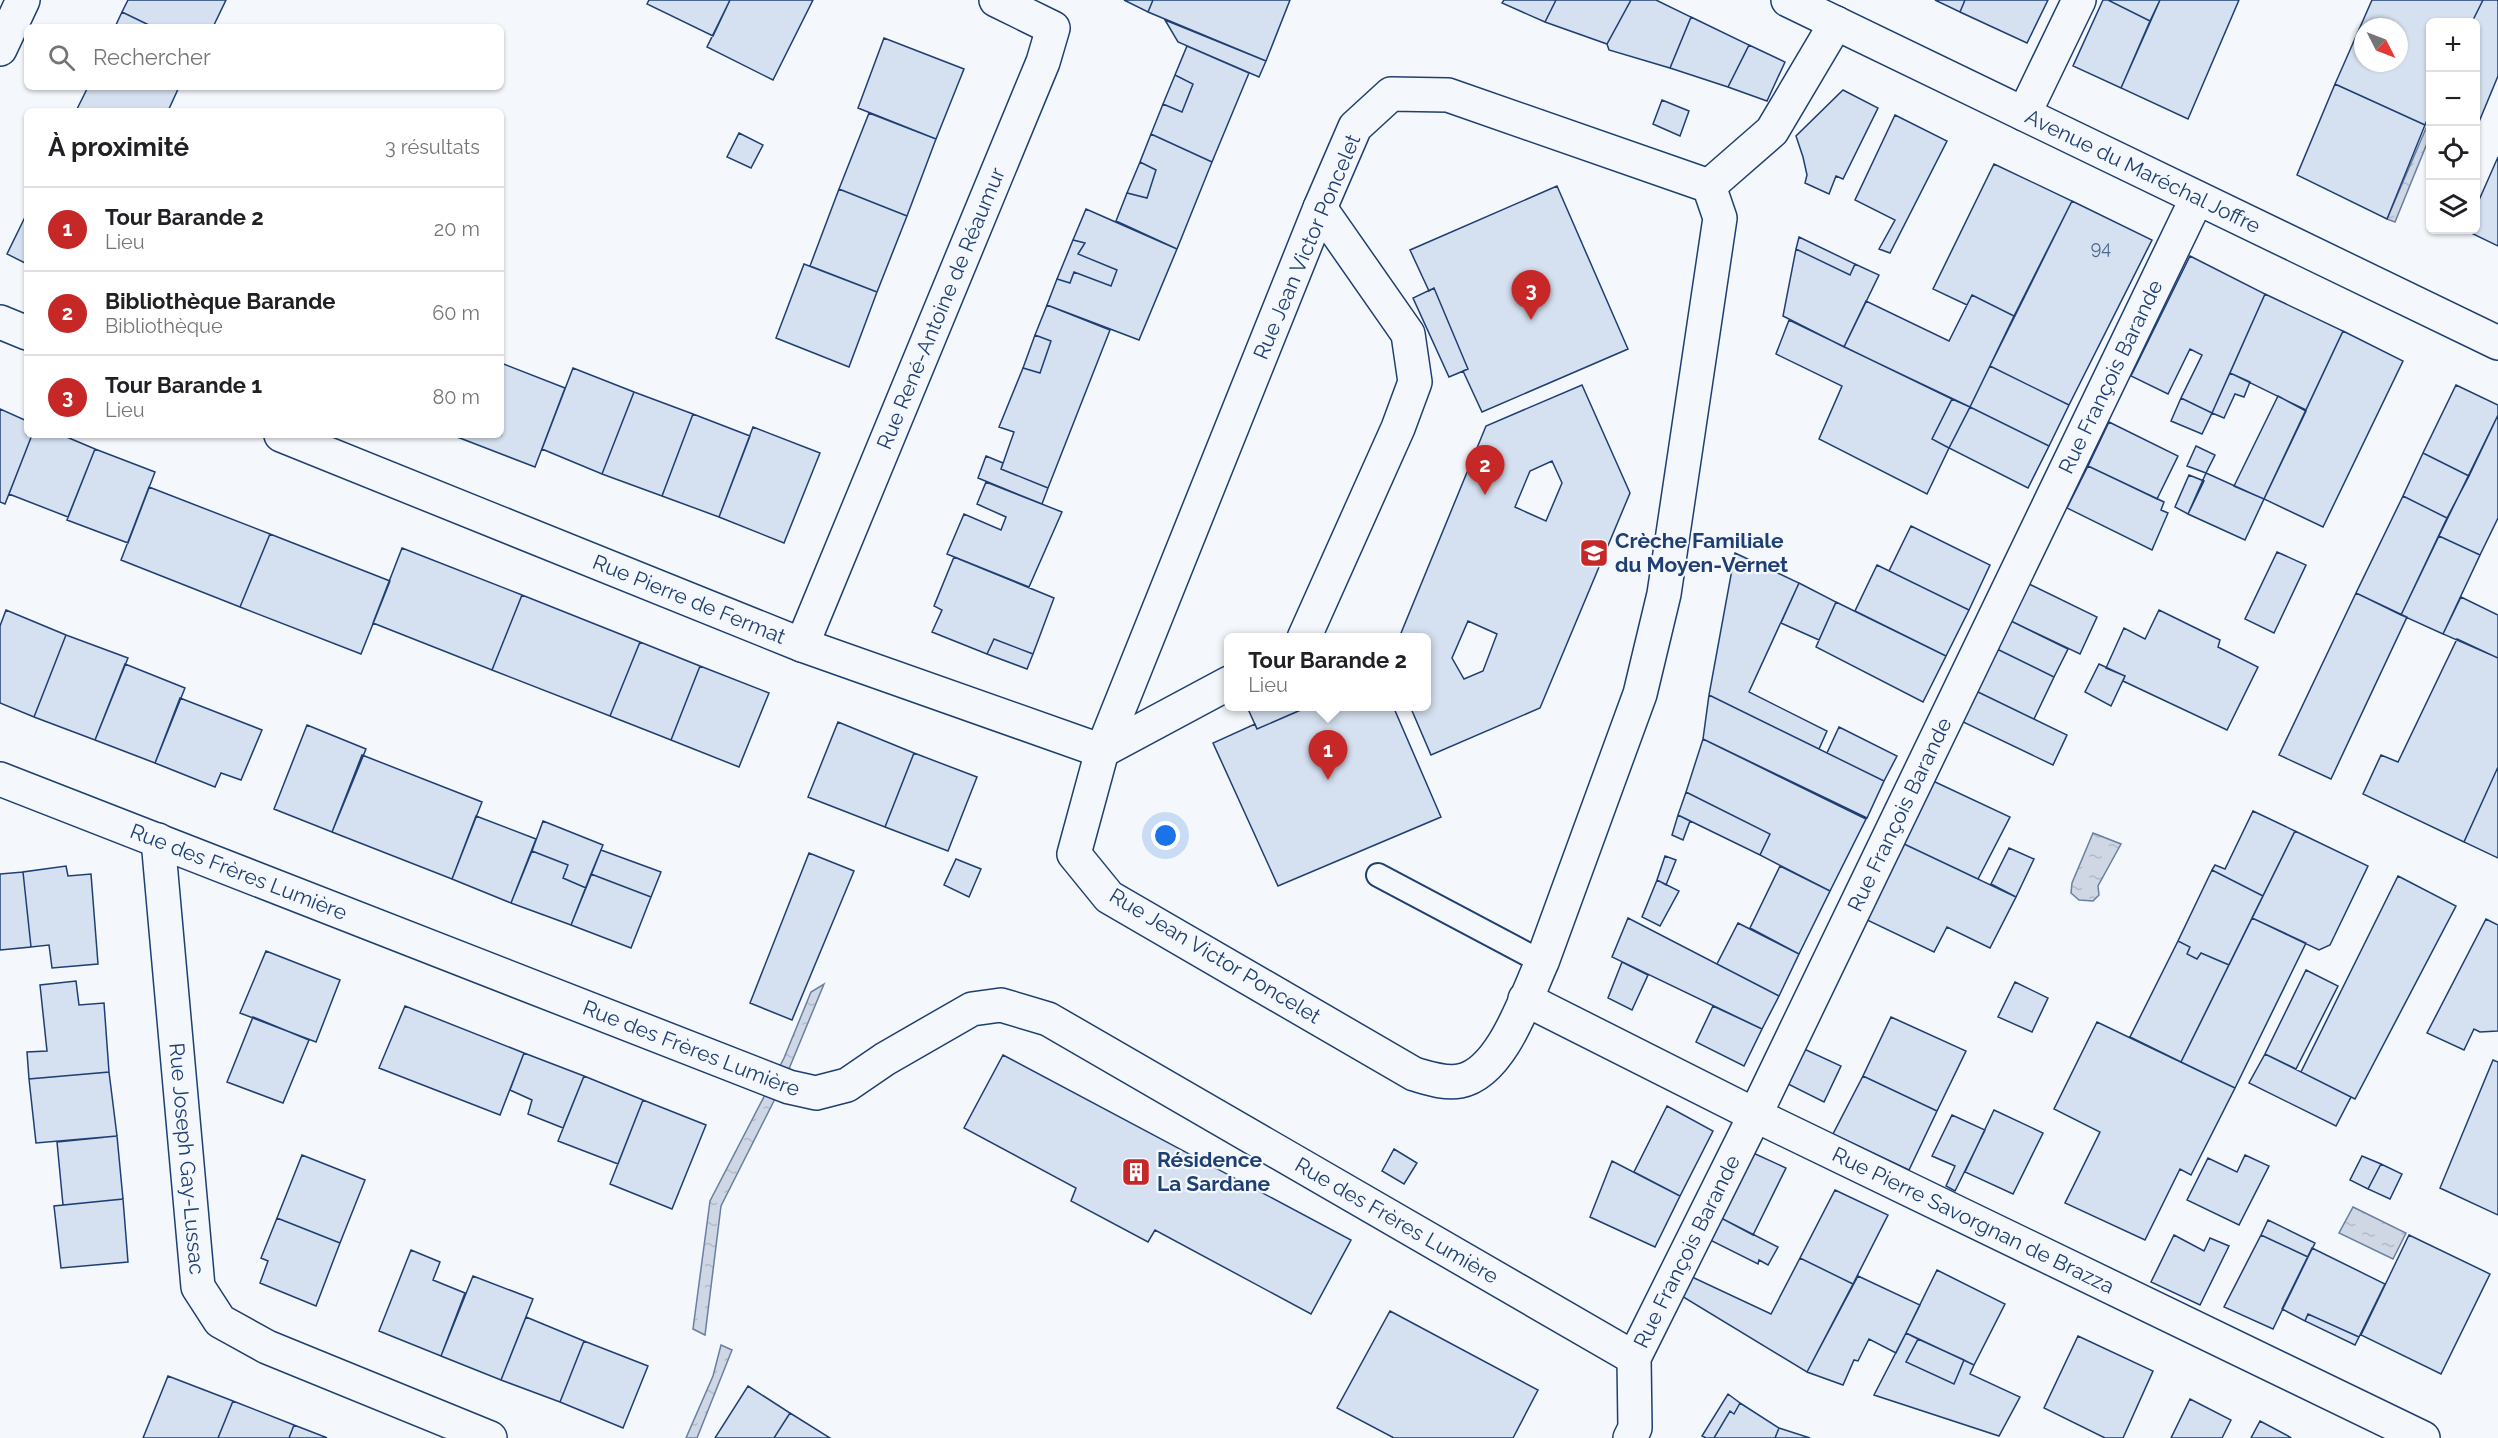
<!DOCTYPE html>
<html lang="fr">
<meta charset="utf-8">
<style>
body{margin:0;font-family:Raleway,sans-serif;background:#f6f6f6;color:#202124}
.controls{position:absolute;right:18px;top:18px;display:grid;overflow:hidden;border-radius:9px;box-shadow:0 2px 4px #0004}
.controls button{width:54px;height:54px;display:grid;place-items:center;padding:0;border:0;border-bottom:2px solid #e0e0e0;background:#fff;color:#202124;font:30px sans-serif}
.compass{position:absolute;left:2354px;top:18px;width:54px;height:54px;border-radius:50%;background:#fff;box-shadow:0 2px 4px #0004;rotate:132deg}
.you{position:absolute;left:1166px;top:836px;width:21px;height:21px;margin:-15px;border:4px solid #fff;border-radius:50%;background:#1a73e8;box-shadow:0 0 0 9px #1a73e833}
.badge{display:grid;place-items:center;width:39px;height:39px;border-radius:50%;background:#c62828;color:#fff;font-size:20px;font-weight:700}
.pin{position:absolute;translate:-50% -50px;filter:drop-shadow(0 2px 3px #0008)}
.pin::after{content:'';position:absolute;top:32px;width:21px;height:18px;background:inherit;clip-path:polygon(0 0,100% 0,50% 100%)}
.popup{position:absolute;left:1224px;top:633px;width:207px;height:78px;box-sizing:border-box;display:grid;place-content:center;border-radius:9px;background:#fff;filter:drop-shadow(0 2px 4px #0005);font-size:20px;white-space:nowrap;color:#757577}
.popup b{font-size:22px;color:#202124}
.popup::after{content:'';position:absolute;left:50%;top:100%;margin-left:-12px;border:12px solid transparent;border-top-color:#fff}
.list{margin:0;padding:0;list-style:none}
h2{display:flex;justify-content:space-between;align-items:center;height:78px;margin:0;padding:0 24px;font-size:26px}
h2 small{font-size:20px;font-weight:400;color:#757577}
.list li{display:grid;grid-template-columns:39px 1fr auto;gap:18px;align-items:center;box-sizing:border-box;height:84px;padding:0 24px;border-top:2px solid #e0e0e0}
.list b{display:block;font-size:22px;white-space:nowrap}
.list p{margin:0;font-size:20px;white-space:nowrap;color:#757577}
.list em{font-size:20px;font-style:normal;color:#757577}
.icon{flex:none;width:33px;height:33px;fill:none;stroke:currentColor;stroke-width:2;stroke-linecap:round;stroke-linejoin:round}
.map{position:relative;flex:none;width:2498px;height:1438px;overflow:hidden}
.search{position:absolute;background:#fff;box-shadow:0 2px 4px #0004;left:24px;top:24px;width:480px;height:66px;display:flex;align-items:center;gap:15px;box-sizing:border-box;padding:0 21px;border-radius:9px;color:#757577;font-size:22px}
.panel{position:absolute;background:#fff;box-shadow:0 2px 4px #0004;left:24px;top:108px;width:480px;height:330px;border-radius:9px}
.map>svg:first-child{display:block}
.water{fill:url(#water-ripples);stroke:#687fa3;stroke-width:1.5}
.building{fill:#d5e0f0;stroke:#1d3f73;stroke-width:1.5;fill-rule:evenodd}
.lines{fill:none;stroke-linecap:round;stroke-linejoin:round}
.lane-casing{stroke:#1d3f73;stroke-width:26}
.street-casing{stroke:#1d3f73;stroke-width:36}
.secondary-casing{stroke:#1d3f73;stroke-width:36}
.lane{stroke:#f4f7fb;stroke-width:22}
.street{stroke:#f4f7fb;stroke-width:33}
.secondary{stroke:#f4f7fb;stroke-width:33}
.labels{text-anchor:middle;stroke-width:4.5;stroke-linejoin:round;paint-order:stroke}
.number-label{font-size:18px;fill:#4b6792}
.street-label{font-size:21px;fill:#1d3f73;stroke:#f4f7fb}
.poi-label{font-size:21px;font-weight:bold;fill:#1d3f73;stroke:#f4f7fb;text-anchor:start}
</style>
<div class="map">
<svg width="2498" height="1438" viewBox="0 0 2498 1438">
<defs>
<pattern id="water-ripples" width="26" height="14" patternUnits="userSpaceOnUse" patternTransform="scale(1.5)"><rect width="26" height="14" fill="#cfd7e4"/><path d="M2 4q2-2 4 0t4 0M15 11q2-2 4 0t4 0" fill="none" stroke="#b1bac7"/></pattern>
</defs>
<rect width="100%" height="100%" fill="#f4f7fb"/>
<path class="water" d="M2430 119V136L2395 222 2387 219Z
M2093 833 2121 844 2098 886 2099 895 2093 901 2079 900 2071 893 2072 883Z
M824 984 784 1081 721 1206 705 1335 693 1329 710 1201 784 1058 811 992Z
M2353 1207 2406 1233 2393 1259 2339 1233Z
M721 1345 732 1350 697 1438H686L713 1376Z"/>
<path class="building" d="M128 0H226L213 27H153L122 12Z
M649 0H730L713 36 647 4Z
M730 0H813L773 80 707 47Z
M1124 0H1153L1148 12Z
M1153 0H1290L1266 61 1148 12Z
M1504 0H1556L1545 22 1502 3Z
M1556 0H1631L1607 44 1545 22Z
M1631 0H1656L1691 17 1670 68 1609 50 1607 44Z
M1935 0H1965L1960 12Z
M1965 0H2048L2027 43 1960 12Z
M2103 0H2108L2150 21 2121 88 2073 66Z
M2108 0H2160L2150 21Z
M2160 0H2239L2188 119 2121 88Z
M2372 0H2483L2472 22H2430V113L2425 125 2335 84ZM2363 27H2399V63H2363Z
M2483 0H2498V76L2476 129V22H2472Z
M122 12 153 27H115Z
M1691 17 1749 45 1728 87 1670 68Z
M1165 20 1266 61 1259 77 1178 42Z
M884 38 964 69 936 139 858 108Z
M1749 45 1785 62 1767 101 1728 87Z
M1187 46 1249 73 1212 162 1151 134 1163 104 1182 112 1193 84 1175 75Z
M1175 75 1193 84 1182 112 1163 104Z
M2335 84 2425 125 2387 219 2297 175Z
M88 87H179L168 111H76Z
M1843 90 1878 108 1843 179 1836 176 1829 194 1805 183 1807 175 1803 157 1796 136Z
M1662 100 1689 111 1680 136 1653 124Z
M869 113 936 139 907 216 839 189Z
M1895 115 1947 141 1890 253 1879 249 1895 220 1855 200Z
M739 133 763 145 751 168 727 157Z
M1151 134 1212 162 1177 249 1116 221 1127 193 1147 198 1156 170 1140 162Z
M2498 157V246L2465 230H2476V207Z
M1140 162 1156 170 1147 198 1127 193Z
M1994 164 2072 201 2014 316 1972 295 1967 305 1933 289Z
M1557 186 1628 349 1482 412 1463 371 1468 369 1434 288 1429 291 1410 250Z
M839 189 907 216 877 292 810 266Z
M2072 201 2152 240 2069 405 1990 366Z
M1086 209 1177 249 1139 340 1047 305 1057 279 1070 283 1074 272 1111 286 1117 270 1078 254 1085 243 1073 240Z
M27 213V264L7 254Z
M1799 237 1855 264 1850 275 1796 249Z
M1073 240 1085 243 1078 254 1117 270 1111 286 1074 272 1070 283 1057 279Z
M1796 249 1850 275 1855 264 1879 275 1844 347 1783 316Z
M2190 256 2265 294 2212 413 2181 398 2202 355 2190 349 2168 394 2131 376Z
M804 264 877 292 849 367 776 338Z
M1434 288 1468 369 1449 377 1413 298Z
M2265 294 2343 331 2306 410 2230 373Z
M1972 295 2014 316 1970 407 1844 347 1866 301 1949 341Z
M1047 305 1110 330 1048 488 1001 469 1014 432 999 427 1023 368 1040 373 1051 341 1035 335Z
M1789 320 1952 399 1932 439 1949 448 1927 494 1819 439 1842 386 1776 354Z
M2343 331 2403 361 2323 527 2264 499Z
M1035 335 1051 341 1040 373 1023 368Z
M501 363 565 388 535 467 452 435H501Z
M1990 366 2069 405 2049 446 1970 407Z
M573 368 634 392 602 474 542 449Z
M2230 373 2250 382 2244 397 2235 394 2224 418 2212 413Z
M1582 385 1630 493 1540 708 1431 755 1410 706H1427V638H1399L1486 426ZM1552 461 1562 483 1546 521 1515 507 1530 471ZM1468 621 1497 634 1483 671 1464 679 1452 658Z
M2456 385 2498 405V415L2469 476 2423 453Z
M634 392 693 414 662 496 602 474Z
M2278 396 2306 411 2264 499 2234 486Z
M2181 398 2212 413 2202 434 2171 421Z
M1952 399 1970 407 1949 448 1932 439Z
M1970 407 2049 446 2028 488 1949 448Z
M0 409 27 421V435H32L5 504 0 502Z
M693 414 750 436 719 517 662 496Z
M2498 415V518L2480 555 2439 536Z
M2109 422 2178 456 2157 499 2088 466Z
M753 427 820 453 784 543 719 517Z
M32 435H62L95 449 68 517 9 494Z
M2196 446 2215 455 2206 473 2187 466Z
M95 449 155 472 128 543 67 520Z
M2423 453 2469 476 2447 518 2403 496Z
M986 456 1003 463 1001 469 1048 488 1042 504 978 478Z
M2088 466 2164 502 2161 510 2168 513 2152 550 2067 508Z
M2206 473 2264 499 2245 540 2188 514Z
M2189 475 2204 481 2188 514 2175 507Z
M986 482 1062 512 1029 587 947 554 964 514 1001 530 1006 517 977 504Z
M149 487 270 534 240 607 121 560Z
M2403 496 2447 518 2401 615 2356 593Z
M1911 526 1990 565 1969 610 1889 571Z
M270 534 390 581 361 654 240 607Z
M2439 536 2480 555 2443 634 2401 615Z
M402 548 522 595 492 670 373 623Z
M2277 552 2306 565 2274 633 2245 619Z
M1735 553 1799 583 1749 692 1827 731 1819 749 1709 695Z
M954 557 1054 598 1033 654 994 639 987 654 932 632 942 610 934 606Z
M1877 565 1969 610 1946 656 1855 611Z
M1799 583 1836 602 1819 640 1781 623Z
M2029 584 2097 617 2080 654 2011 621Z
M2356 593 2407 617 2331 779 2279 755Z
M522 595 640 642 610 716 492 670Z
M2461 597 2498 615V658L2443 634Z
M1836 602 1946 656 1923 702 1816 647Z
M6 610 66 635 34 717 0 703V626Z
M2159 610 2220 640 2218 647 2258 667 2227 730 2123 681 2125 676 2106 668 2124 628 2145 639Z
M2011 621 2068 649 2054 677 1997 649Z
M66 635 128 658 95 740 34 717Z
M994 639 1033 654 1027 669 987 654Z
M2457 639 2498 658V767L2464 842 2363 794 2381 755 2398 762Z
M640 642 700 666 671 740 610 716Z
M1997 649 2054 677 2034 719 1976 691Z
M125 664 185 688 155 763 95 740Z
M2099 664 2125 676 2111 706 2085 692Z
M700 666 769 693 739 767 671 740Z
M1976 691 2067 735 2053 765 1961 721Z
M1709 695 1884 781 1867 818 1703 739Z
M180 698 262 730 241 780 221 773 215 787 155 763Z
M1255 706H1310L1257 729 1248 709Z
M1310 706H1393L1441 817 1278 886 1213 743 1255 724 1257 729Z
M838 722 914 753 885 827 808 797Z
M307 725 366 749 332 832 274 809Z
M1839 727 1897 756 1884 781 1827 753Z
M1703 739 1866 819 1830 891 1760 855 1770 834 1686 792Z
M914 753 977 777 948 851 885 827Z
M362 755 482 802 452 879 332 832Z
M2498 767V858L2464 842Z
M1933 781 2010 817 1978 879 1902 843Z
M1686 792 1770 834 1760 855 1678 815Z
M2253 811 2295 831 2263 896 2212 870 2215 865 2225 869Z
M1678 815 1690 821 1683 840 1672 835Z
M476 816 536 839 511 903 452 879Z
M543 821 603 845 586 888 563 878 568 865 532 851Z
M2295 831 2368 866 2330 945 2319 950 2252 918Z
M1902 843 2016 897 1990 948 1947 927 1934 952 1865 919Z
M2009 848 2034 859 2016 897 1991 884Z
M601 850 661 872 651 897 591 874Z
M532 851 568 865 563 878 586 888 571 925 511 903Z
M809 853 854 871 792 1020 750 1003Z
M1665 856 1676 860 1666 885 1657 880Z
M956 859 981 869 969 897 944 885Z
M66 866 68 876 91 874 98 964 52 968 49 945 31 947 23 872Z
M1780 866 1830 891 1799 954 1750 928Z
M2212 870 2263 896 2229 965 2201 953 2197 959 2187 954 2190 947 2178 941Z
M23 872 31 947 0 950V874Z
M591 874 651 897 631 948 571 925Z
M2398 876 2456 906 2355 1099 2301 1072Z
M1657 880 1679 891 1660 926 1642 917Z
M1628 918 1779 996 1762 1029 1612 957Z
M2252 918 2306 943 2235 1088 2181 1062Z
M2486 919 2498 925V1031L2480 1032 2474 1029 2464 1050 2427 1033Z
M1738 923 1799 954 1779 996 1717 964Z
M2178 941 2190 947 2187 954 2197 959 2201 953 2229 965 2181 1062 2130 1037Z
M266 951 340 980 316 1042 240 1013Z
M1622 962 1648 975 1632 1010 1608 998Z
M2306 970 2338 986 2296 1069 2265 1054Z
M76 981 79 1005 104 1003 109 1072 29 1079 27 1052 47 1051 40 985Z
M2015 982 2048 998 2032 1032 1998 1017Z
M405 1006 524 1053 500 1115 379 1068Z
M1713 1006 1762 1029 1744 1066 1696 1042Z
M253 1017 309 1040 283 1103 227 1082Z
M1891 1017 1966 1051 1937 1111 1863 1076Z
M2097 1022 2235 1088 2191 1175 2180 1169 2145 1240 2065 1203 2100 1132 2054 1109Z
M1802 1048 1841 1066 1824 1102 1784 1082Z
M524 1053 584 1076 563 1128 528 1114 532 1100 510 1090Z
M2265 1054 2351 1097 2336 1126 2249 1083Z
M1003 1055 1351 1240 1311 1314 1155 1230 1148 1242 1071 1201 1076 1188 964 1128Z
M2493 1060 2498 1062V1215L2440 1188Z
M109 1072 117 1136 36 1143 29 1079Z
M584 1076 643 1100 618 1164 558 1141Z
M1863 1076 1937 1111 1909 1170 1833 1134Z
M643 1100 706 1125 672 1209 610 1184Z
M1667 1106 1713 1131 1680 1196 1634 1172Z
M1994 1110 2043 1133 2013 1194 1965 1172Z
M1952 1115 1985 1130 1955 1191 1946 1186 1955 1166 1932 1156Z
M117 1136 123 1199 63 1205 57 1142Z
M1394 1149 1417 1163 1404 1184 1382 1171Z
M1751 1152 1786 1168 1753 1235 1719 1217Z
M302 1155 365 1180 340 1243 277 1218Z
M2245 1155 2269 1166 2239 1225 2187 1200 2208 1158 2237 1172Z
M2362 1156 2381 1164 2368 1189 2350 1180Z
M1612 1161 1680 1196 1655 1247 1590 1217Z
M2381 1164 2402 1174 2390 1199 2368 1189Z
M1835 1190 1888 1215 1853 1284 1800 1258Z
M123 1199 128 1262 61 1268 54 1206Z
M1719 1217 1778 1247 1768 1265 1759 1260 1758 1264 1708 1239Z
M277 1218 340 1243 316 1306 260 1283 268 1261 261 1258Z
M2268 1220 2315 1243 2308 1257 2261 1235Z
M2174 1235 2204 1251 2210 1238 2229 1246 2200 1305 2151 1282Z
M2261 1235 2308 1257 2273 1329 2224 1307Z
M2409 1235 2490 1274 2441 1374 2361 1335Z
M2312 1248 2385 1284 2359 1337 2308 1314 2305 1321 2282 1309Z
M411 1250 440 1262 433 1280 465 1293 441 1356 379 1331Z
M1800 1258 1853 1284 1807 1372 1680 1295 1690 1276 1771 1314Z
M1937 1270 2005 1304 1974 1365 1906 1333Z
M473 1276 533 1299 501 1380 441 1356Z
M1858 1276 1920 1305 1896 1353 1869 1339 1858 1361 1854 1360 1843 1385 1807 1372Z
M1390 1311 1538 1390 1513 1438H1394L1337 1408Z
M2308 1314 2359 1337 2355 1345 2305 1321Z
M526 1317 584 1341 560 1402 501 1380Z
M1906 1333 1918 1339 1906 1362 1954 1384 1964 1360 1974 1365 1970 1374 2020 1397 1999 1436 1874 1395Z
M2078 1336 2153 1371 2123 1438H2105L2044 1408Z
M1918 1339 1964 1360 1954 1384 1906 1362Z
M584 1341 648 1366 623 1428 560 1402Z
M168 1376 233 1401 218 1438H143Z
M748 1386 790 1413 774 1438H715Z
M1728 1394 1740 1403 1734 1414 1730 1411 1714 1438H1706L1702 1436Z
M2190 1399 2231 1420 2222 1438H2171Z
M233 1401 294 1425 289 1438H218Z
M1740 1403 1779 1428 1775 1438H1714L1730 1411 1734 1414Z
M790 1413 830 1438H774Z
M2260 1421 2290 1437 2291 1438H2251Z
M294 1425 325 1437 327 1438H289Z
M1779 1428 1810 1438H1775Z"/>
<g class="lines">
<g class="lane-casing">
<path id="lane" d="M1378 875 1542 962"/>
</g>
<g class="street-casing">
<g id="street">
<path d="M0 49 23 0"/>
<path d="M1391 94 1448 95 1709 186 1720 218 1664 594 1640 694 1542 962C1526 997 1502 1073 1460 1081 1445 1084 1428 1078 1414 1074L1109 897 1074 854 1102 751 1320 208 1355 127Z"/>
<path d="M2024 114 2079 0"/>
<path d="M1709 186 1772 131 1836 23"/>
<path d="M0 322 27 333"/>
<path id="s1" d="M281 435 802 645 1102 751 1229 683"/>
<path d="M1304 638 1398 428 1415 382 1408 334 1320 208"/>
<path id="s2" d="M802 645 1043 62 1053 28 996 0"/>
<path id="s3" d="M0 779 789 1087 816 1093 847 1085 885 1059 972 1009 1001 1005 1048 1019 1634 1358"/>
<path id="s4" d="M158 840 198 1287 220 1321 267 1347 490 1438"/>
<path id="s5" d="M1525 999 1755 1115 2423 1438"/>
<path id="s6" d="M1630 1438 1635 1428 1634 1358 1755 1115 2197 198"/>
</g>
</g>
<g class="secondary-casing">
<g id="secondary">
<path id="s7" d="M1788 0 2498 343"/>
</g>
</g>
<use href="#lane" class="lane"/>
<use href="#street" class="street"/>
<use href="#secondary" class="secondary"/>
</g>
<defs>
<g id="school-square" transform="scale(1.5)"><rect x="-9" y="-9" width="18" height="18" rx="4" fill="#c62828" stroke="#f4f7fb"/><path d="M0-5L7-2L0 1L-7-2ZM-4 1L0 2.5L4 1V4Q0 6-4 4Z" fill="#fff"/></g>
<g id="building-square" transform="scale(1.5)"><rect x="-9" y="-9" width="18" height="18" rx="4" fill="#c62828" stroke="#f4f7fb"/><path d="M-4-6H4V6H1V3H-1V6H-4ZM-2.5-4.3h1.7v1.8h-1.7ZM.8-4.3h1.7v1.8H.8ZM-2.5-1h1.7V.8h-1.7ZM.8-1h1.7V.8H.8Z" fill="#fff"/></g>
</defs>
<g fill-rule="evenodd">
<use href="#school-square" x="1594" y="553"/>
<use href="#building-square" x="1136" y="1172"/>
</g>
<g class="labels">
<g class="number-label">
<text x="2101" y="254">94</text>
</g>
<g class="street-label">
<text dy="7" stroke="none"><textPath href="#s7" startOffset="394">Avenue du Maréchal Joffre</textPath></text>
<text transform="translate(1307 247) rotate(-67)" y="7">Rue Jean Victor Poncelet</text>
<text dy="7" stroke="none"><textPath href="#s2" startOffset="364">Rue René-Antoine de Réaumur</textPath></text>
<text dy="7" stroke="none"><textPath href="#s6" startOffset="1172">Rue François Barande</textPath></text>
<text dy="7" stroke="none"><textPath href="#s1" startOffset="440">Rue Pierre de Fermat</textPath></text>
<text dy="7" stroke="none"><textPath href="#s6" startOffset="686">Rue François Barande</textPath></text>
<text dy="7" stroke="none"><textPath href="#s3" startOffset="256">Rue des Frères Lumière</textPath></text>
<text transform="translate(1215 956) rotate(31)" y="7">Rue Jean Victor Poncelet</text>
<text dy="7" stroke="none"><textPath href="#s3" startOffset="742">Rue des Frères Lumière</textPath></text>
<text dy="7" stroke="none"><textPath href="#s4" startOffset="320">Rue Joseph Gay-Lussac</textPath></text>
<text dy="7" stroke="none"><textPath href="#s5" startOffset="500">Rue Pierre Savorgnan de Brazza</textPath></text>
<text dy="7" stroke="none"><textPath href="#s3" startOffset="1534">Rue des Frères Lumière</textPath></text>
<text dy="7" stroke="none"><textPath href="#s6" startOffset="200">Rue François Barande</textPath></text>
</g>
<g class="poi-label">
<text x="1615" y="548">Crèche Familiale<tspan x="1615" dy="24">du Moyen-Vernet</tspan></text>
<text x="1157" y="1167">Résidence<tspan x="1157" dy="24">La Sardane</tspan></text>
</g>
</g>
</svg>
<div class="controls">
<button>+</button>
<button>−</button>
<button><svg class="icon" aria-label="locate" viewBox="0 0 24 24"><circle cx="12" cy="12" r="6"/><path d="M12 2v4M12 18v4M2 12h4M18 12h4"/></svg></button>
<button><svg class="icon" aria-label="layers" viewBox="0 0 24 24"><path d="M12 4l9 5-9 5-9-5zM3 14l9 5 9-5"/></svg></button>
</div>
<svg class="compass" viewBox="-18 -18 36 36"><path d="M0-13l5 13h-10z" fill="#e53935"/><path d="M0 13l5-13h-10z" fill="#757577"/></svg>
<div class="you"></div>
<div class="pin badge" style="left:1328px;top:780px">1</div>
<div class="popup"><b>Tour Barande 2</b>Lieu</div>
<div class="pin badge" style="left:1485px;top:495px">2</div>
<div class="pin badge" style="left:1531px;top:320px">3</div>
<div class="search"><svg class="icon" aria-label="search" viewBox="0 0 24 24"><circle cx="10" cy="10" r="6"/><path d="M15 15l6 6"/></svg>Rechercher</div>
<section class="panel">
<h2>À proximité<small>3 résultats</small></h2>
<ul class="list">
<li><span class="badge">1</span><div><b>Tour Barande 2</b><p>Lieu</p></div><em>20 m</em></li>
<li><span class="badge">2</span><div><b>Bibliothèque Barande</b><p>Bibliothèque</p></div><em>60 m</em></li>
<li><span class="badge">3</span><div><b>Tour Barande 1</b><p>Lieu</p></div><em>80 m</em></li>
</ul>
</section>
</div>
